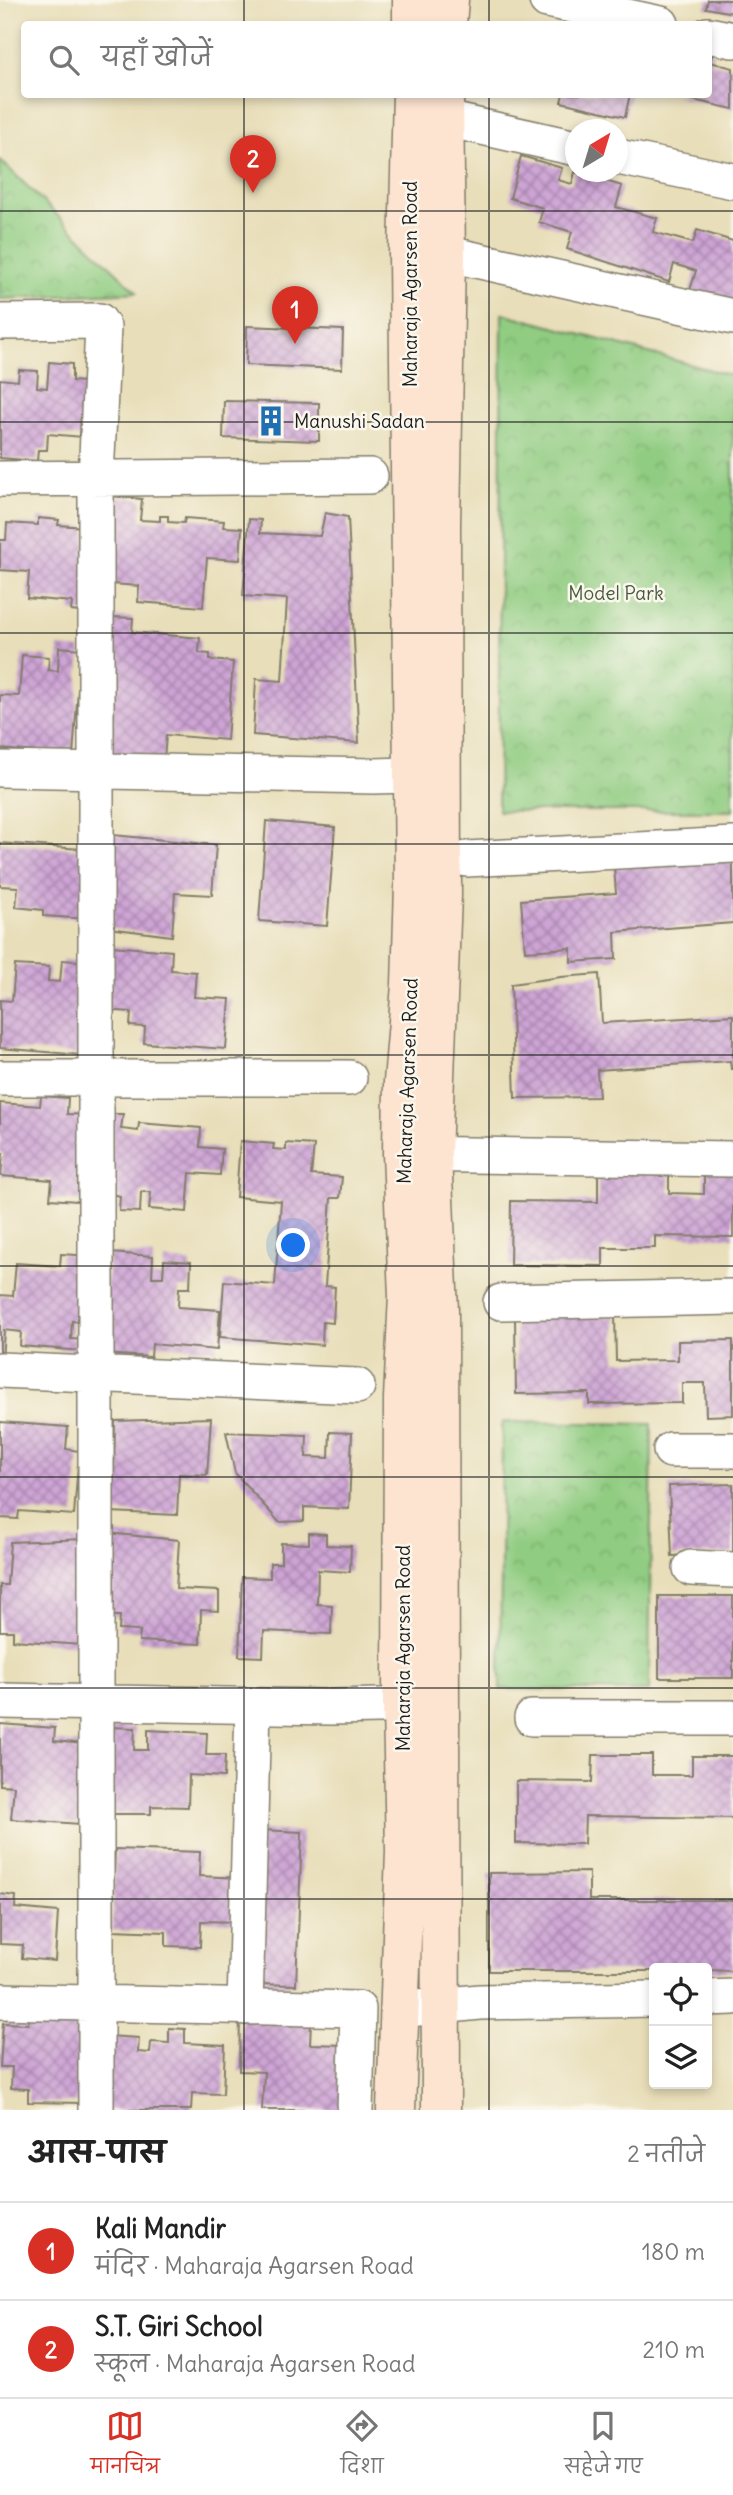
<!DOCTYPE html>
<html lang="hi">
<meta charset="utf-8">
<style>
body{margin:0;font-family:Delius,"Playpen Sans Deva",sans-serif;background:#f2f2f2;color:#222}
.controls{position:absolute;right:21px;bottom:21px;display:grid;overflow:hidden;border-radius:7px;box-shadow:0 4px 10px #0003}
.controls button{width:63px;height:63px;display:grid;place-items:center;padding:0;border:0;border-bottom:2px solid #e0e0e0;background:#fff;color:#222;font:35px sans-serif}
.compass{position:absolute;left:565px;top:119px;width:63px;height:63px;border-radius:50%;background:#fff;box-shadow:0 4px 10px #0003;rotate:38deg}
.you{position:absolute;left:294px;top:1246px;width:24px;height:24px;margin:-18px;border:5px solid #fff;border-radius:50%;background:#1a73e8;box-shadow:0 0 0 10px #1a73e833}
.badge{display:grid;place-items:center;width:46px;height:46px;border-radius:50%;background:#d93025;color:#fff;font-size:23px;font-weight:700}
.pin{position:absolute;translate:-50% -58px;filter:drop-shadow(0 2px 4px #0008)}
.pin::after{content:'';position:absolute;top:37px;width:24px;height:21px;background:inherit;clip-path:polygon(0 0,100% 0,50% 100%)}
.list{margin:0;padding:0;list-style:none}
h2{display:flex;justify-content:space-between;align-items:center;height:91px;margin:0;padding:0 28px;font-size:30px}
h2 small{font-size:23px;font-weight:400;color:#767676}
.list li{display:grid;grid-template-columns:46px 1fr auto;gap:21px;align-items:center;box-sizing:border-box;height:98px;padding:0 28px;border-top:2px solid #e0e0e0}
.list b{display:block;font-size:26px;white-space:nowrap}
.list p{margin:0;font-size:23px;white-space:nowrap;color:#767676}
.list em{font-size:23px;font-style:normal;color:#767676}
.icon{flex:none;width:38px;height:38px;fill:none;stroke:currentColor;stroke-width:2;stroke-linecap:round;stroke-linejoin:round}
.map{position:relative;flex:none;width:733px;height:2110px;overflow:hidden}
.search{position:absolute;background:#fff;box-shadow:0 4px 10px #0003;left:21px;right:21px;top:21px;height:77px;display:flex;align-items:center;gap:18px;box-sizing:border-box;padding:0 24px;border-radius:7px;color:#767676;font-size:26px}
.sheet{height:287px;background:#fff}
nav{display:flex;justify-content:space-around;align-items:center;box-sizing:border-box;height:98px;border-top:2px solid #e0e0e0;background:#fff;font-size:19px;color:#767676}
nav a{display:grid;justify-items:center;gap:4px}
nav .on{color:#d93025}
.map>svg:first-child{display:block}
.park{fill:url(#park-crowns);stroke:#56744e;stroke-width:2}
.building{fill:url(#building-cross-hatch)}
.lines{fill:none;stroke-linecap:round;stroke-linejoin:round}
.street-casing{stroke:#827d6a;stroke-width:38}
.secondary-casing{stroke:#827d6a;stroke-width:41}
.street{stroke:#fff;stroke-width:35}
.secondary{stroke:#fde4d1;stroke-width:38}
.grid{fill:none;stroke:#1c1c1c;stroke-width:2;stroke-opacity:0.55}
.labels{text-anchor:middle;stroke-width:5;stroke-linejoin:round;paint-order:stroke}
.street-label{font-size:19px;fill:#1c1c1c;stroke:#fbf7ec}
.poi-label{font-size:19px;fill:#1c1c1c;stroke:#fbf7ec;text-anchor:start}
.park-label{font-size:19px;fill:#455a3f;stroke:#fbf7ec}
</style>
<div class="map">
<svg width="733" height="2110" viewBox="0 0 733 2110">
<defs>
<pattern id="park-crowns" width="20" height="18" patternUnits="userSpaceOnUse" patternTransform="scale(1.75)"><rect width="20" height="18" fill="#90cc81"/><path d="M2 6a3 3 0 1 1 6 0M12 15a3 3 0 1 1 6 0" fill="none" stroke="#7caf6f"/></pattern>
<pattern id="building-cross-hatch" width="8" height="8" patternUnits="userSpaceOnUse" patternTransform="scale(1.75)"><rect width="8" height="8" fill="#cea4d5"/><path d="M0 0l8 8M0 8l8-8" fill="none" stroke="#a685ac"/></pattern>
</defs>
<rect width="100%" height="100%" fill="#fbf7ec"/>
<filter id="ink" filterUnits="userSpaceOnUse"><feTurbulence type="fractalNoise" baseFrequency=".0143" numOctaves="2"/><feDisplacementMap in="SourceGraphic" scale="14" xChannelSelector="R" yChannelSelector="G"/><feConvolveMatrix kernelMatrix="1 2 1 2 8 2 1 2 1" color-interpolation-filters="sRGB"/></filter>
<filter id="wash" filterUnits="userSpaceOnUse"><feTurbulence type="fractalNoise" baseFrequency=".00686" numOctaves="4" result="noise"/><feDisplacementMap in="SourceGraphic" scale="28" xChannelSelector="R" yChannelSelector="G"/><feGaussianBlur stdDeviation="1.57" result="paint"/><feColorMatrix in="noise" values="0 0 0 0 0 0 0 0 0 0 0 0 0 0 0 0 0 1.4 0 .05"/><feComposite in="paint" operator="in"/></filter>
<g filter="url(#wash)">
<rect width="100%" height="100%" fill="#e8deb9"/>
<path class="park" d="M0 160 137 292 0 299Z
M502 313 733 376V811H498Z
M502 1422 652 1424 649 1691 500 1689Z"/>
<g id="blocks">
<path class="building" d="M708 0H733V13L706 8Z
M708 52 713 53 710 62 733 68V109L675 96 708 94Z
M563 94H630L625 117 561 102Z
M521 156 562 168 558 180 572 184 575 172 622 186 616 207 657 218 653 232 693 243 697 230 733 241V303L690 290 696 271 674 264 669 282 567 249 572 232 539 222 543 208 510 198Z
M247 326 343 330 342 369 246 365Z
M49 362 72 364V381L96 383 83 437 48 434 47 450H38L37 461 0 458V379L18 381 19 370 38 371 37 387 47 388Z
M224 401 319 403V441L223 438Z
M110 496 142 499 140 520 160 521V516H168V522L184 523 185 518 224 521 223 527 242 528 240 560 207 558 203 607 138 602 139 586 112 584Z
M325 513 348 517 359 743 253 735 256 679 282 681 287 599 243 596 249 519 261 520 260 533 320 536Z
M38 518 59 520 58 525 85 527 89 613 71 611 72 602 27 598 29 572 0 570V540H6L7 523 38 525Z
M113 617 133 618 132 632 200 638 199 653 210 654V660L233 662 227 740 166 735 164 760 103 756Z
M59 647 81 649 73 755 0 749V695L19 696 22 655 49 657 48 670 58 671Z
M266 821 335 827 327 926 259 921Z
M113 835 216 845 212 895 175 893 172 936 109 928Z
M0 843 81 849 89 919 43 916V910L16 907 18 887 0 886Z
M733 858V923L615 932 616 959 571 962V948L525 951 521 900 616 893 614 867Z
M111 946 172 951 171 970 196 972 194 997 230 999 226 1049 144 1043 145 1027 130 1026 131 1012 106 1010Z
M62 960 88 962 81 1055 0 1048V1000L12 1001 15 965 49 967 48 981 60 982Z
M599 974 602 1023 733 1015V1069H731L730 1061 597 1070 599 1097 515 1098 511 984 561 977Z
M41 1096 68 1098 67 1114 90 1115 91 1202 50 1199 52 1180 1 1176 3 1153H0V1103L40 1106Z
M114 1114H123L121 1129 138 1131 139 1123 201 1128 200 1147 222 1149 220 1175 190 1173 187 1212 149 1209 151 1192H141L140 1212 119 1211 120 1196 108 1193Z
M240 1141 274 1144 273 1149 286 1150V1143L314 1145 311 1175 342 1177 340 1198H331L325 1286 335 1287 333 1323 323 1322 322 1345 220 1337 224 1281 275 1285 281 1201 236 1197Z
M704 1167H733V1237L655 1236V1248H603V1266L510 1265 511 1201 598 1202V1169L669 1170V1193L704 1194Z
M109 1253 153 1256 152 1277H163L164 1260 191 1262 190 1288H179L178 1307 220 1310 217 1350 152 1344 151 1357 102 1354Z
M61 1254 90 1256 80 1322 72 1321 71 1339 85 1340 83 1351 20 1346 21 1332 4 1330 2 1361H0V1295L13 1296 16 1263 60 1266Z
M615 1316 616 1361 678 1360V1341L733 1340V1415L706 1416 705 1383H682V1403L589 1404V1393L516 1394 515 1317Z
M211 1418 207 1475 179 1474 177 1515 110 1512 114 1481 115 1421Z
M0 1422 68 1427 66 1449 79 1451 74 1515 19 1511 18 1519 0 1518Z
M226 1432 307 1435 306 1457 329 1458 330 1432 352 1433 349 1509 304 1507V1521L279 1522 235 1473Z
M733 1484V1553L672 1556 669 1486Z
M106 1533 179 1540 176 1589 219 1591V1611L201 1610 200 1644 139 1641 140 1631 119 1630 120 1616H106Z
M309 1533 326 1534V1545L351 1546 350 1572 318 1570 317 1604 332 1605 331 1634 264 1631 263 1657 239 1656 242 1577 270 1578V1563H281V1543L309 1544Z
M85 1539 81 1645 13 1640V1631H0V1585H7L10 1542Z
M659 1596H733V1678H659Z
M0 1724 55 1728 54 1741 85 1744 80 1824 11 1819 14 1786 0 1785Z
M108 1727 135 1728 134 1750H148V1730L207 1733 206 1755H225L224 1777 189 1775 188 1807 151 1806V1814H112Z
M593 1755H652V1775H692V1756H733V1818L585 1816 584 1844 516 1843V1781L592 1782Z
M261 1830 302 1832 296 1985 256 1984Z
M115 1849 200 1852 199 1876 241 1878 239 1922 201 1921 200 1947 166 1946V1932L112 1930Z
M589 1872V1900H733V1971L654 1968V1971H489V1873Z
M0 1894 16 1896 15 1908 58 1912 55 1961 22 1958 23 1945 0 1944Z
M240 2014 311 2023 310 2044 345 2045 343 2110H262L264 2072 239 2071Z
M29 2015 86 2017 83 2103 28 2102V2089L11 2088 12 2067H0L3 2023 28 2024Z
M169 2028 185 2029V2043L225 2045 223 2094 192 2093 191 2110H105L108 2036 139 2038 138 2052 150 2053 151 2042 169 2043Z"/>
</g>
</g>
<g filter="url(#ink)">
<use href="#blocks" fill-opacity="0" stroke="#827d6a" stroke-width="2"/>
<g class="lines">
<g class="street-casing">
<path id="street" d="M547 0 661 24
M708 35 733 40
M419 113 576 148
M618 157 733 181
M418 255 462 257 733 317
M0 322 99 321 103 327 96 478V2110
M0 479 370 476
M0 769 374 776 440 774
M467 859 733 845
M0 1078H349
M404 1154 733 1159
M501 1302 733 1297
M0 1370 357 1386
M671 1450H733
M691 1568 733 1570
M0 1701 331 1707 430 1705
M532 1718H733
M707 1998 733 1997
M0 2001 358 2009 355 2110
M245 2007 253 1706
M398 2010 480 2002 654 1999"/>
</g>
<g class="secondary-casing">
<path id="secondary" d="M412 24V0
M447 24 449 0
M396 2110 405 1851 402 1706 403 1398 408 1296 402 1154 403 1082 411 985 414 885 408 254 412 94
M441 2110 439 1311 432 1155 442 895 441 525 446 257 444 94"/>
</g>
<use href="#street" class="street"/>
<use href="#secondary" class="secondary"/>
</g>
</g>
<path class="grid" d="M244 0V24M489 0V24M244 94V2110M489 94V2110M0 211H733M0 422H733M0 633H733M0 844H733M0 1055H733M0 1266H733M0 1477H733M0 1688H733M0 1899H733"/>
<defs>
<g id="building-bare" transform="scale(2.415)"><path d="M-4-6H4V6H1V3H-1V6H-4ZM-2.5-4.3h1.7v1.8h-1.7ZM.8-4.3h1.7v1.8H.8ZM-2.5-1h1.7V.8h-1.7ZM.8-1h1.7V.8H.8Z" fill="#1f6fb2" stroke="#fbf7ec" stroke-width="2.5" paint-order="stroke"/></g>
</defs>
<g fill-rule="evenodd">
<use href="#building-bare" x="271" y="421"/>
</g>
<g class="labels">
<g class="street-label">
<text transform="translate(410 284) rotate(-90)" y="7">Maharaja Agarsen Road</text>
<text transform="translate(407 1081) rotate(-88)" y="7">Maharaja Agarsen Road</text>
<text transform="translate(403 1648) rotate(-90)" y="7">Maharaja Agarsen Road</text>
</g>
<g class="poi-label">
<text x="294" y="428">Manushi Sadan</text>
</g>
<g class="park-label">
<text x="616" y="600">Model Park</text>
</g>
</g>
</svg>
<div class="controls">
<button><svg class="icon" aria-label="locate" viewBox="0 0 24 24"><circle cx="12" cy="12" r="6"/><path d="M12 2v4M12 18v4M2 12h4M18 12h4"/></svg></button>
<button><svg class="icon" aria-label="layers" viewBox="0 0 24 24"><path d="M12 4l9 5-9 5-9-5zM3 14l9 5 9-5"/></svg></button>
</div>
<svg class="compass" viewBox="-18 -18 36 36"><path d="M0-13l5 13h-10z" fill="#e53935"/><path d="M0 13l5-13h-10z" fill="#767676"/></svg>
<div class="you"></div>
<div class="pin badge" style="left:295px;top:344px">1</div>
<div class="pin badge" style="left:253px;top:193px">2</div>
<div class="search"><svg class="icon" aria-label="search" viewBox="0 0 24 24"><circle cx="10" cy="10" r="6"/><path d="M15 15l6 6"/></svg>यहाँ खोजें</div>
</div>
<section class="sheet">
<h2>आस-पास<small>2 नतीजे</small></h2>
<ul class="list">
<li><span class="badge">1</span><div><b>Kali Mandir</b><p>मंदिर · Maharaja Agarsen Road</p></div><em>180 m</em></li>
<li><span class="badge">2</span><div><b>S.T. Giri School</b><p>स्कूल · Maharaja Agarsen Road</p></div><em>210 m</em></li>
</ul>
</section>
<nav>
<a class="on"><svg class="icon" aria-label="map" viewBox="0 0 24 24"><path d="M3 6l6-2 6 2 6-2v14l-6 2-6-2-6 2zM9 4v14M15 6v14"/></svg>मानचित्र</a>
<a><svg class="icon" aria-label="directions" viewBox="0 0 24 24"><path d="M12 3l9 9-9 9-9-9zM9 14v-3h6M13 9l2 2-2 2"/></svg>दिशा</a>
<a><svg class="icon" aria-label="saved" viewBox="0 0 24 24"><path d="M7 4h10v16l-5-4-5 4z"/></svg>सहेजे गए</a>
</nav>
